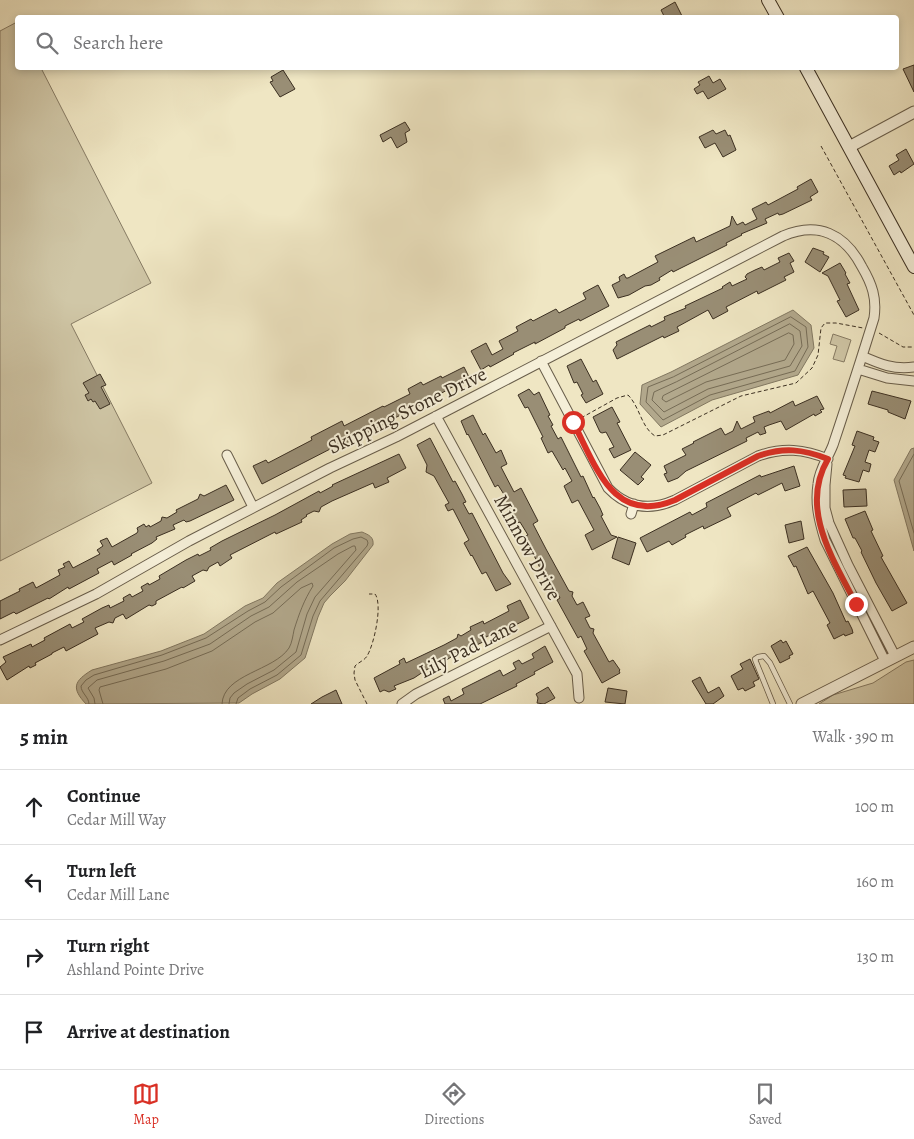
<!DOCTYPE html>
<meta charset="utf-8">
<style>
body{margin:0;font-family:Alegreya,serif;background:#f6f6f6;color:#202124}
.stop{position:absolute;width:15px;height:15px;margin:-11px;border:4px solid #d93025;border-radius:50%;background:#fff}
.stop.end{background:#d93025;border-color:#fff;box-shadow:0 1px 5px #0008}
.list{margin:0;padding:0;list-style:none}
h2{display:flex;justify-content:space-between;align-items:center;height:65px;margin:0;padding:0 20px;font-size:21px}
h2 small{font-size:16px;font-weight:400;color:#757577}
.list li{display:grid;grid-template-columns:32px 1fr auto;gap:15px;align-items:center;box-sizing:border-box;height:75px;padding:0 20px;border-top:1px solid #e0e0e0}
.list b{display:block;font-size:19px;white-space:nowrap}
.list p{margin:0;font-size:16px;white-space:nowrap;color:#757577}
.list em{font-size:16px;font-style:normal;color:#757577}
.icon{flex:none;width:28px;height:28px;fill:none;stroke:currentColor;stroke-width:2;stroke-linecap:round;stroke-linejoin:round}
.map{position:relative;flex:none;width:914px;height:704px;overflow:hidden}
.search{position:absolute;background:#fff;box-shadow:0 2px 8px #0003;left:15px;right:15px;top:15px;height:55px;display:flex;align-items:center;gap:12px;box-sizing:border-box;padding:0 18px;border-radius:5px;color:#757577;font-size:19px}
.sheet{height:365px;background:#fff}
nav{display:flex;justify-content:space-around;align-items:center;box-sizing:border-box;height:70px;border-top:1px solid #e0e0e0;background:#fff;font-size:14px;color:#757577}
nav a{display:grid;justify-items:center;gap:2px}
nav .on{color:#d93025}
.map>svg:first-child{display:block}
.green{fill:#d0c7a7;stroke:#867b64}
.water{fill:#b2a88c;stroke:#827861}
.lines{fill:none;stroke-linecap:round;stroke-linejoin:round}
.shore{stroke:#766c56;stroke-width:1}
.building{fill:#998e75;stroke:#3b2f21}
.service-casing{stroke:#685d4a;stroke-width:6}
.minor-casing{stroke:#685d4a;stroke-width:11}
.tertiary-casing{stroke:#685d4a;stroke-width:13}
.secondary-casing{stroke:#3b2f21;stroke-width:14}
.path{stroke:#3b2f21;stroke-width:1;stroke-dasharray:4 2.5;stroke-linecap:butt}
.service{stroke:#f5efd8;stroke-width:4.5}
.minor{stroke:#f5efd8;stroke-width:9}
.tertiary{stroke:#f5efd8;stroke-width:11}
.secondary{stroke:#f5efd8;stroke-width:12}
.route{stroke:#d93025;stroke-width:6}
.labels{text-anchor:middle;stroke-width:4;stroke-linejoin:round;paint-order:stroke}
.street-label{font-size:20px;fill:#3b2f21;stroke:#f5efd8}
</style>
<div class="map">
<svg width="914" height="704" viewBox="0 0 914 704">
<rect width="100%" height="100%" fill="#efe6c3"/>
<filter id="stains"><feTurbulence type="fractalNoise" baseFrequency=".004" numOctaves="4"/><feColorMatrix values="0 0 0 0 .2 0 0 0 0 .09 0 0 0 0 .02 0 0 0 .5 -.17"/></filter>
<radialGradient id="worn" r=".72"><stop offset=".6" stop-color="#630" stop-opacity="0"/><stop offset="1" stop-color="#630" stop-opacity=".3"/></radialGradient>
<path class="green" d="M17 22 18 68H41L151 283 71 324 152 483 0 561V31Z
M833 334 851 340 844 362 833 359 837 346 830 344Z
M914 660V704H819L833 695 873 683 906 662Z"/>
<path class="water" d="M793 310 811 325 814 348 798 375 712 400 661 427 640 404 642 385 671 372Z
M914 448V551L894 480 911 449Z
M362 532C369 535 374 537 373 545L345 581 330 596 324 603 318 617 305 658 280 679 252 694 239 703 86 704C71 688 74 681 92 670L161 651 204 634 245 606 263 598 277 583 332 544 350 534Z"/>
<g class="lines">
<path class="shore" d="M791 317 806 327 808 347 795 371 710 395 663 420 646 402 648 387 673 377Z
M790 324 800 331 802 346 790 366 708 389 664 412 652 400 654 392 676 382Z
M789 333 793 335 794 344 785 360 706 382 666 402 662 399 663 396Z
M914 454 899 481 914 533
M89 704C89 697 81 693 81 686L86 680 94 675 162 655 206 638 248 611 265 602 281 587 334 548 353 539 361 537 367 540 368 543 367 546 320 601 313 616 301 655 277 675 250 689 238 698 236 704
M95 704 94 698 88 688 97 680 164 661 210 644 251 616 269 607 297 582 338 554 353 546H355L356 550 315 597 307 614 296 652 274 670 247 684 234 693 230 698 229 704
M103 704 99 690 100 687 166 669 212 651 255 622 273 613 301 588 312 583 313 586C304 600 299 614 294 630 293 635 292 643 289 648 274 671 223 674 222 704"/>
</g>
<path class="building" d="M675 2 683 18H665L661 10Z
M914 65V92L903 69Z
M283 70 295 89 280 97 270 82 273 81 271 77Z
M709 76 713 83 720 79 726 89 708 99 703 91 697 94 694 89 700 85 698 82Z
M405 122 410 130 405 133 407 142 397 148 391 137 383 142 380 135Z
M713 130 716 134 725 130 728 136 730 135 736 150 723 157 715 143 705 148 699 137Z
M906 149 914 164 901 173 900 171 894 175 889 166 899 160 896 155Z
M811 179 818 192 810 197 812 200 783 214 779 215 778 213 765 219 767 223 741 234 742 235 726 243 727 245 673 272 672 270 659 278 660 280 651 285 645 286 629 295 618 298 612 285 620 281 619 277 624 274 626 278H628L658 262 655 256 694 237 696 242 730 226 732 216 737 225 743 222 745 225 757 219 752 209 766 202 768 205 798 189 797 187Z
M813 248 824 252 823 254 829 257 820 272 805 262Z
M789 253 794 261 790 263 794 272 784 277 786 280 758 294 757 291 726 307 728 311 713 319 708 310 677 327 679 331 664 338 663 336 617 359 613 350 617 345 616 342 650 325 651 327 665 320 664 317 686 308 685 306 723 288 722 287 730 282 732 286 747 279 745 277 747 274 755 270 762 267 764 270 780 262 778 258Z
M840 263 846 273 845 274 850 283 847 284 859 310 846 317 837 301 840 300 828 276 822 273Z
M598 285 609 306 580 321 579 319 565 326V328L535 344V342L513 353 514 354 490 367 489 365 481 370 471 351 486 343 492 355 503 349 499 341 518 331 516 327 531 319 533 321 556 309 559 313 586 299 583 293Z
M581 359 593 382 596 380 603 394 586 403 581 395 583 394 577 382 574 383 567 366Z
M464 367 471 381 464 384 463 381 417 407 416 404 404 410 406 412 373 430 366 433 365 431 349 438 350 441 338 447V445L262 484 253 466 266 460 268 463 312 440 311 437 342 421 344 426 383 406 384 407 410 394 408 389 421 382 423 385 441 376 442 378Z
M100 374 106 385 101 387 110 404 100 409 95 401 93 402 91 399 88 401 85 395 89 393 83 383Z
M529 389 534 395 539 392 550 415 548 416 553 425 551 426 558 439 561 437 581 477 583 476 593 498 594 497 600 508 603 515 601 516 611 535 617 537 592 550 585 535 594 530 578 500 572 503 564 486 572 481 565 468 563 470 552 451 548 453 541 438 543 437 528 407 525 408 518 395Z
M872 391 911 401 905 419 888 412V410L868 404Z
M817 396 824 409 820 410 822 412 815 416 814 414 786 430 781 421 769 425 764 427 766 433 760 435 758 432 746 438 747 441 686 471 678 478 668 482 664 474 667 473 664 466 686 455 682 449 694 443 693 442 721 428 725 435 733 431 737 421 741 429 755 422 753 417 769 411 770 413 793 401 795 406Z
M612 407 620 422 617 423 631 450 614 458 609 449 614 447 606 432 602 433 600 432 593 417Z
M473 415 483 435 485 433 496 453 501 450 507 464 501 467 514 492 521 488 538 521 533 524 546 549 569 591 573 592 572 596 577 605 583 602 590 616 585 618 590 628 594 629 593 633 609 662 613 660 620 670 619 671 620 673 602 683 584 651 587 649 581 636 578 638 557 600 560 598 554 587 551 588 541 568H540L529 545 527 546 523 537 528 535 520 522 515 524 502 498 505 496 498 485 495 487 468 434 467 435 461 421Z
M857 431 874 437 873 440 879 442 875 452 869 450 865 462 871 464 869 472 863 470 859 482 845 478 846 476 843 475 855 446 852 445Z
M430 438 453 482 455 481 462 494 466 502 463 503 469 514 472 513 503 573 511 584 496 591 486 572 482 574 472 555 471 556 464 543 469 540 453 509 448 511 445 505 449 503 434 476 426 472 427 465 417 445Z
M635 452 651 465 641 477 644 479 638 485 620 470Z
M399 454 406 468 387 478 389 482 375 488 373 483 332 501 321 507 319 512 314 511 306 515 307 516 301 520 302 522 276 534 275 532 230 555 232 558 220 566 218 562 209 567 207 571 203 570 192 576 195 581 183 588 182 587 156 601V604L152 606 149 605 126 619 123 614 115 618 113 623 109 622 95 628 98 634 66 651 64 647 52 653V654L35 663 36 665 30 668 29 666 7 680 0 667 6 662 3 657 31 644 32 647 45 640 44 638 70 624 72 628 84 622 82 619 102 608 109 605 110 608 124 601 123 598 130 594 132 597 143 591 141 587 148 583 149 585 160 579 159 576 186 560 198 554 199 556 211 550 210 548 222 541 275 515 319 491 320 493 333 486 332 485Z
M794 466 800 486 785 491 782 483 758 495 756 493 727 508 731 516 704 529 703 526 685 535 686 537 672 545 669 541 647 552 640 538 690 512 692 515 707 507 706 503 760 475 761 477Z
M226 485 234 500 190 521 186 522 184 520 173 525 175 529 156 537 157 539 152 543 131 554 132 555 114 565 112 561 97 569 99 573 69 589 68 587 49 599 48 598 16 614 14 612 0 619V601L20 591 19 589 33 582 36 588 60 575 58 570 65 567 63 564 69 561 73 568 100 554 97 550 103 546 100 541 107 538 112 547 137 533 138 531 137 528 144 524 146 527 149 525 150 527 161 521 162 517 167 518 177 512 176 510 198 499 200 494 204 496Z
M866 489 867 506 844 507 843 490Z
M865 511 873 530 871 531 883 556 881 557 907 603 892 611 876 583 861 552 862 551 855 538H853L845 519Z
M801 521 804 539 789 543 785 525Z
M618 537 636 543 629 565 612 558Z
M807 547 833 593 846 622 848 621 852 629 853 633 845 636 844 634 834 639 827 625 830 623 813 591 808 594 796 566 794 567 788 556Z
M520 600 529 618 498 634 496 632 484 638 485 641 466 650 465 648 451 655V657L445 661 426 670 414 678 394 686 396 689 389 692 384 690 380 692 374 678 400 664 399 661 404 658 406 663 444 645 457 638 458 634 461 636 471 630 470 627 483 621 484 624 509 611 507 606Z
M781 640 783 643 786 641 793 654 789 656 790 658 780 663 771 646Z
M545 646 553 662 534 672 535 674 516 684 517 686 480 704H445L443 699 449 696 451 701 464 694 462 689 500 670 503 676 516 669 513 663 519 660 522 664 534 658 532 654Z
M750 659 759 679 753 682 755 686 745 691 743 688 738 690 731 676 743 669 740 664Z
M700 677 708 693 719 687 724 696 713 704H706L692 681Z
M548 687 555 698 544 704 537 703 538 698 536 694Z
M608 688 627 691 625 704 605 702Z
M336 690 342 704H311L322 697Z"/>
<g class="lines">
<g class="service-casing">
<path id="service" d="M773 704 756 662 755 659 758 657 764 656 770 663 790 704"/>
</g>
<g class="minor-casing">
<path id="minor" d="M862 356C880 364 894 370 914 367
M541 361 608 488C627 508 650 511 675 500L758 456C783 447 804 449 828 459
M858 369 887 378 914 381
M436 416 577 674 579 698
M227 455 253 507
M827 464 825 485V508L829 523 848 565 895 656
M631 514 634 504
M0 640 96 594 189 541 330 468 396 437 479 394 783 236C818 221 845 234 862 267 872 284 877 298 874 318 861 360 847 403 833 445 828 458 819 470 818 484 815 504 819 520 825 540L885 661
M402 704 416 694 551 626"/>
</g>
<g class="tertiary-casing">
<path id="tertiary" d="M849 147 914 112
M802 704 914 647"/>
</g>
<g class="secondary-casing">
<path id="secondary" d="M768 0 778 18
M806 68 914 267"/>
</g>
<path class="path" d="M821 146 914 315
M879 333 903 347H914
M581 418 617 398 628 395C640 407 641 427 655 436L663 435 741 396 796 383 812 368 818 355 821 328 825 323H836L863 328
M367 704 355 680 354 673 355 666C359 662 365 660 367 656 374 645 383 604 375 594H369"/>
<use href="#service" class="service"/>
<use href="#minor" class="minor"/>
<use href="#tertiary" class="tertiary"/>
<use href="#secondary" class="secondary"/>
</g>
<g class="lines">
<path class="route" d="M573 422C596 466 613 526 675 500L758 456C783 447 803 449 828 459 799 508 833 559 856 604"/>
</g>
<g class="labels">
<g class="street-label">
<text transform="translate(407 410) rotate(-26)" y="7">Skipping Stone Drive</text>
<text transform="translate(528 547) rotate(61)" y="7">Minnow Drive</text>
<text transform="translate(468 648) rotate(-27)" y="7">Lily Pad Lane</text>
</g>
</g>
<rect width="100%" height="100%" filter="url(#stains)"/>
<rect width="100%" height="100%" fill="url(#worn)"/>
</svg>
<div class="stop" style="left:573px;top:422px"></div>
<div class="stop end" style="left:856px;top:604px"></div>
<div class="search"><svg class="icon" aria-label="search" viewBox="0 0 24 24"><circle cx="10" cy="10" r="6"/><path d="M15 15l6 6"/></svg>Search here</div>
</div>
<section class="sheet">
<h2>5 min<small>Walk · 390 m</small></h2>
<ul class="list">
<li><svg class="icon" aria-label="ahead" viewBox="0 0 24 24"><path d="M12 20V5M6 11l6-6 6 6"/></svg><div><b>Continue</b><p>Cedar Mill Way</p></div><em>100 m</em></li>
<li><svg class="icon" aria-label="left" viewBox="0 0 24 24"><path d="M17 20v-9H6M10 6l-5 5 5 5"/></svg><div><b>Turn left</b><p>Cedar Mill Lane</p></div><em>160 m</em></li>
<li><svg class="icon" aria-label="right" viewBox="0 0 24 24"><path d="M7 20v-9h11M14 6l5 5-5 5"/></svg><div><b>Turn right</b><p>Ashland Pointe Drive</p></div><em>130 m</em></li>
<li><svg class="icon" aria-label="arrive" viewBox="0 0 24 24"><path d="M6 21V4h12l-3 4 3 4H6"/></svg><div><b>Arrive at destination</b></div></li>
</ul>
</section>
<nav>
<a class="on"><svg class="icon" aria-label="map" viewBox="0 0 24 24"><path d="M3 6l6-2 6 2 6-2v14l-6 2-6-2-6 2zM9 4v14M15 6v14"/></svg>Map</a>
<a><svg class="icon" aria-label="directions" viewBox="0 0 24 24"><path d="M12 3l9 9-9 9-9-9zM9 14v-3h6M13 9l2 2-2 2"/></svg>Directions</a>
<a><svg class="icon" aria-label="saved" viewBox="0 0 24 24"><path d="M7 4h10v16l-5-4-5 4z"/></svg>Saved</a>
</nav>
